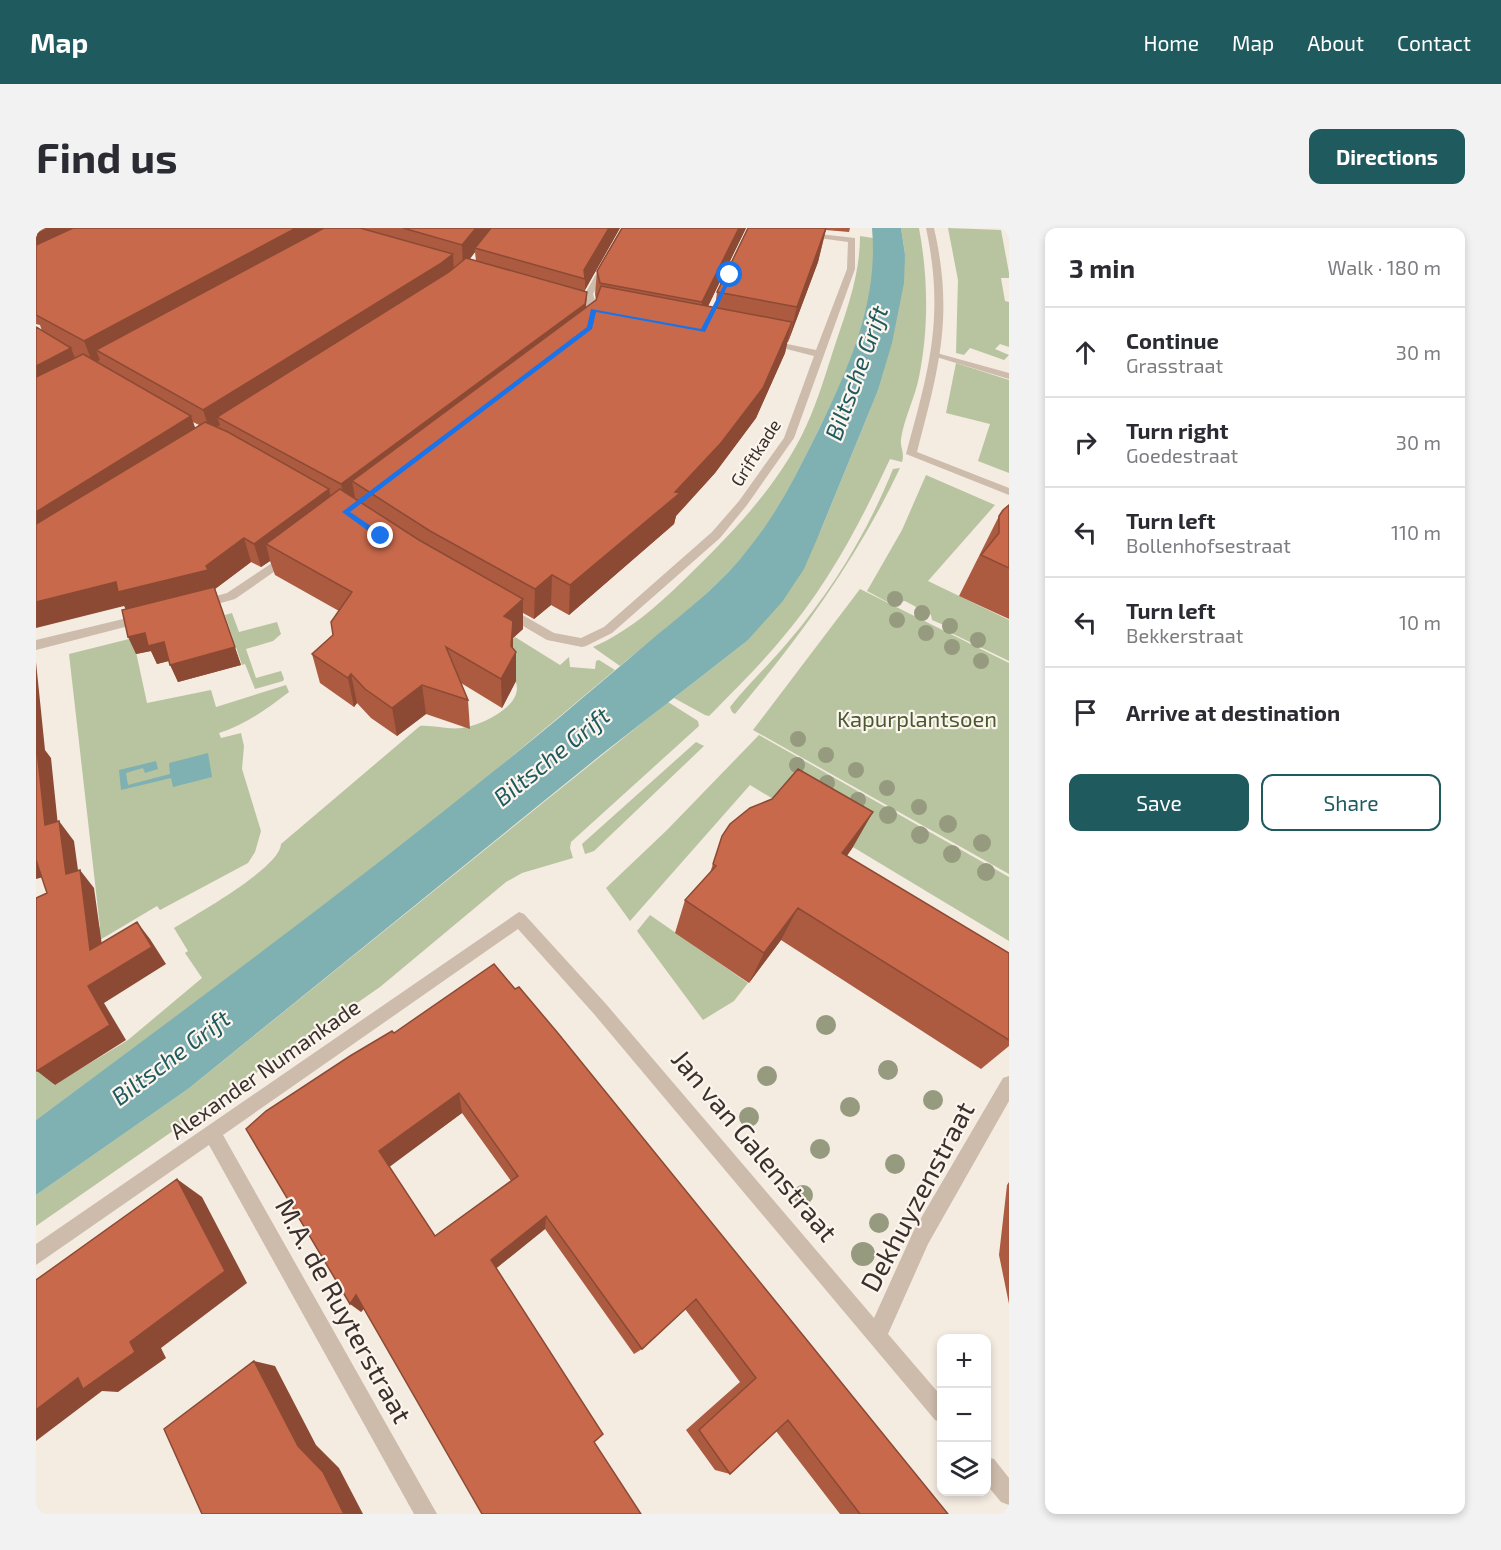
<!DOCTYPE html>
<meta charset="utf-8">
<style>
body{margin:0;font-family:"Exo 2",sans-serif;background:#f2f2f3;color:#2b2b33}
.controls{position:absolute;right:18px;bottom:18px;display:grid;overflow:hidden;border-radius:12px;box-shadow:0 3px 9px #0003}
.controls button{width:54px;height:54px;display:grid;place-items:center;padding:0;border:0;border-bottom:2px solid #e1e1e2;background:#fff;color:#2b2b33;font:30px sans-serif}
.stop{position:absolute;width:18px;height:18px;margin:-14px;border:4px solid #1a73e8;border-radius:50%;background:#fff}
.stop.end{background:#1a73e8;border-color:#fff;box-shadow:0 2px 6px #0008}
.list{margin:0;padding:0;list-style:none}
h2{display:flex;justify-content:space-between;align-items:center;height:78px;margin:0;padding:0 24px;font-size:26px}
h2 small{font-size:20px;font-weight:400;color:#7c7c81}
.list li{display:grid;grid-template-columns:39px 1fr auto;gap:18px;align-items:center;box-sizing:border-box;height:90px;padding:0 24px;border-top:2px solid #e1e1e2}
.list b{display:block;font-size:22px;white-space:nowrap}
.list p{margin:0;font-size:20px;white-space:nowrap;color:#7c7c81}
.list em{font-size:20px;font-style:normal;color:#7c7c81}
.actions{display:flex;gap:12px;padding:18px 24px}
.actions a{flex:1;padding:14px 0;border:2px solid #1f5a5e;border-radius:12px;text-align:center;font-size:21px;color:#1f5a5e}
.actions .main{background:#1f5a5e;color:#fff}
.icon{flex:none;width:33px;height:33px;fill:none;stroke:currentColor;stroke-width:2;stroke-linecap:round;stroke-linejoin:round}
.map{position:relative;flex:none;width:973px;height:1286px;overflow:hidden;border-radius:12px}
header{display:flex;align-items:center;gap:36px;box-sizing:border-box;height:84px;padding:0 30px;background:#1f5a5e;color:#fff}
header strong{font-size:28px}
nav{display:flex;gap:33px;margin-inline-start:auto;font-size:21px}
.intro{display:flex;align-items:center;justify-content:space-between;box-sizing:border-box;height:144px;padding:0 36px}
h1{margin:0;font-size:42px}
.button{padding:15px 27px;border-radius:12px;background:#1f5a5e;color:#fff;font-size:21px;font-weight:700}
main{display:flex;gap:36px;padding:0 36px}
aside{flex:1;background:#fff;border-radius:12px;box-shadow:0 3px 9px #0003}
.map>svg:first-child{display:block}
.green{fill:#b8c4a0}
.water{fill:#7fb0b2}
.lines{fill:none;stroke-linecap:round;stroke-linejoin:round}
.lane{fill:#cdbbac;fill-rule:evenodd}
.street{fill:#cdbbac;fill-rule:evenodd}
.tree{fill:#969b7f}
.wall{fill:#ac5a40;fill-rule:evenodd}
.shaded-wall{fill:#8c4a34}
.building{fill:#c8694b;stroke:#8c4a34;stroke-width:1.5;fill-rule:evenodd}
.route{fill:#1a73e8}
.labels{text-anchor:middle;stroke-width:4.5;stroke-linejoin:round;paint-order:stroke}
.far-street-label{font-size:18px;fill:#3b302b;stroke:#fbf5ee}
.park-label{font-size:22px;fill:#4a5a2e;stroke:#fbf5ee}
.street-label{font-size:22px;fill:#3b302b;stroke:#fbf5ee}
.water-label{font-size:24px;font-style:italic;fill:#1f5a5e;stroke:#fbf5ee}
.near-street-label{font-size:27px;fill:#3b302b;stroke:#fbf5ee}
</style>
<header>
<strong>Map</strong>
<nav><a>Home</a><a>Map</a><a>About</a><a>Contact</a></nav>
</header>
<div class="intro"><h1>Find us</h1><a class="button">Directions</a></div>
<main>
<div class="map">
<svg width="973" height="1286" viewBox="0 0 973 1286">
<rect width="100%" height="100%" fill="#f4ebe1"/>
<path class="green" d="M865 0H883C892 48 893 100 883 149 879 170 868 190 865 211 864 220 869 225 866 234L854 231C824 296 790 360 743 414 723 438 701 459 680 481L673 488 669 487 638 470 711 413 784 304 841 165 869 26Z
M912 0 965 2 973 45V50H965L969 73 973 74V119L964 116 959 121 973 127 968 132 934 120 928 127 920 125 922 52Z
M824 8 837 10 838 16C841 86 808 150 778 211 759 249 740 288 713 321 676 366 629 401 584 438L557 419C592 404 621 378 648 352 698 303 748 253 775 187 785 163 792 138 800 114 812 79 824 45 824 8Z
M920 135 973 152V245L942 233 954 196 910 185Z
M864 240C821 331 764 409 699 486L696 484 694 479C712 456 734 436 752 414 796 363 832 303 857 241Z
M890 247 959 277 892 353 973 392V433L911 403 910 398 896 392 895 387 869 373 855 376 831 363 866 302Z
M824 361 973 435V646L717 502Z
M196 385 203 404 241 394 245 406 237 413 210 421 220 450 245 443 248 451 247 453 219 461 209 436 206 437 189 387Z
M479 409 524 437 533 429 534 439 559 441 560 433 563 432 579 442 424 572 258 702 0 892V826L2 825 18 857 92 812 166 750 149 725 152 723 138 700C159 687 244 640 245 616L384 498C398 497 412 502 426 500 444 498 491 477 479 452 475 444 463 435 457 428Z
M97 410 111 475 175 462 180 479 250 457 253 464C231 481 210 496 183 505L185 510 205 505 208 518 206 541 225 603 219 624 212 635 124 682 121 678 0 750V733L64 699 33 426Z
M632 474 662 493 663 498 535 614 534 620 537 630 486 645 470 654 344 759 0 998V967L152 861Z
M723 507 973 649V713L714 557 594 693 570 660 631 602Z
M660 514 668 518 558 623 549 626 546 616Z
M614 687 712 755 698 773 667 792 601 703Z"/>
<path class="water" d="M836 0H865L869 26 868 55 856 115 841 165 784 304 768 341 746 374 711 413 566 526 152 861 0 967V892C177 761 354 630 524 489 556 462 589 434 621 407 654 380 687 354 713 320 740 287 759 249 778 211 811 144 843 76 836 0Z
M172 525 176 549 137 559 135 550 85 562 83 542 120 533 122 541 109 545 107 540 90 545 92 557 134 546 133 535Z"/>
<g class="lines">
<path class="lane" d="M897 124 973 145V151L897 128Z"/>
<path class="street" d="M890 0H898C918 88 903 140 881 224L973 260V267L870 226C893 141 909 89 890 0Z
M765 4 819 10V41L758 210 711 277 684 310 576 405 550 418 546 419 511 412 468 387V381H476L518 405 545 410 568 399 676 304 703 273 748 210 778 128 727 115 732 112 780 122 811 41 812 14 768 8 764 6Z
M566 35 573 37 557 66 562 82 560 95 555 98 550 95 552 82 549 66Z
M251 325 255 326V332L199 371 163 381 157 377 159 374 191 365Z
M108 386 112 387V393L0 422V412Z
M483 684 488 686 570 776 838 1090 878 1002 967 850 973 848V873L892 1016 852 1106 906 1169V1195L899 1192 558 786 482 701 187 907 401 1286H378L173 917 0 1037V1016Z
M950 1229 958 1231 973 1250V1277L965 1274 950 1256Z"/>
</g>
<g class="tree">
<circle cx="859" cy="371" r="8"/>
<circle cx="886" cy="385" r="8"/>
<circle cx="861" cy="392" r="8"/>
<circle cx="914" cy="398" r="8"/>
<circle cx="890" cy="405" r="8"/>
<circle cx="942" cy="412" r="8"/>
<circle cx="916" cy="419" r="8"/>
<circle cx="945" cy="433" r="8"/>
<circle cx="762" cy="511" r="8"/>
<circle cx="790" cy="527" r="8"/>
<circle cx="761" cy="537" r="8"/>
<circle cx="820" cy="542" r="8"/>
<circle cx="791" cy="555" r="8"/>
<circle cx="851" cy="560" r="8"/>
<circle cx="822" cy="572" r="8"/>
<circle cx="883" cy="579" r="8"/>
<circle cx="852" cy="587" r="9"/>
<circle cx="912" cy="596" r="9"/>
<circle cx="884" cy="607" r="9"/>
<circle cx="946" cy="615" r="9"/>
<circle cx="916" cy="626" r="9"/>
<circle cx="950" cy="644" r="9"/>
<circle cx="790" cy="797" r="10"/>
<circle cx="852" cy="842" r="10"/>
<circle cx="731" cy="848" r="10"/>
<circle cx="897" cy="872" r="10"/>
<circle cx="814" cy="879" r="10"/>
<circle cx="713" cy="889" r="10"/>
<circle cx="784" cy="921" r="10"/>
<circle cx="859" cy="936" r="10"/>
<circle cx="767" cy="967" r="10"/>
<circle cx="843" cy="995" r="10"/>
<circle cx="827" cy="1026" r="12"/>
</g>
<path class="wall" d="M0 0H584L549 62 550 80 560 72 559 66 561 43 586 0H710L672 78 679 80 681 64 712 0H814L813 4 790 2 782 34 752 114H751L749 125 720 190 679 245 640 288 638 296 533 387 515 377 498 391 487 385V401L477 410V421L480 424V453L466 480 425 455 432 472 434 501 390 486 361 508 335 490 321 475 318 479 284 455 276 426 297 407 303 383 239 347 234 333 225 339 215 334 179 361 205 437 142 454 133 433 121 436 115 423 100 426 90 381 6 103 4 97 0 96ZM439 24 440 33 434 31ZM157 194 163 197 159 200Z
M973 277V391L923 368 963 288Z
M686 608 817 619 811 628 973 725V818L945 841 745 712 713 755 639 705 649 672 674 645Z
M358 805 912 1286H804L740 1203 694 1246 679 1242 650 1202 704 1154 649 1081 606 1121 598 1126 509 1001 460 1040 328 1081 325 1084ZM426 885 475 953 399 1008 353 938Z
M973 954V1076L963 1027 971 957Z"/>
<path class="shaded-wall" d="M14 0H70L0 34V6Z
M260 0H288L60 122 64 132 57 136 48 113Z
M440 0H458L439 20V24L427 39 426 17Z
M573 0H584L549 62V51L548 42Z
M703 0H710L663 97 666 74Z
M790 0 782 34 752 114 761 79Z
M417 26 418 47 181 189 184 197 174 203 167 182Z
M551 64 550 85 316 253 319 269 309 276 305 256Z
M756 94 749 125 720 190 679 245 640 288 638 296 533 387 534 357 639 264Z
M35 120 44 143 0 167V138Z
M155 188 163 211 0 315V284Z
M293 261 298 284 230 316 234 333 225 339 218 316Z
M208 310 215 334 179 361 205 437 142 454 134 437 199 419 93 387 88 378 0 400V374L80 354 170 338Z
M516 347 515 377 498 391 499 361Z
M487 371V401L477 410V423L480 424V453L466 480 465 451 468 388Z
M109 405 128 414 136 432 121 436 115 423 100 426 92 409Z
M0 434 9 522 15 530 24 617 9 597 0 518Z
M315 446 321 475 318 479 312 450Z
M386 457 390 486 361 508 356 480Z
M837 584 817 619 787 659 806 625Z
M23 593 38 613 45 664 30 646Z
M0 629 15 647 0 651Z
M44 642 58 660 69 739 54 722Z
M762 680 745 712 713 755 728 725Z
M101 694 114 711 130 736 68 775 90 812 19 857 1 843 52 758Z
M423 865 426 885 352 940 343 923Z
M141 951 166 969 211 1055 125 1120 130 1130 82 1164 66 1163 0 1213V1182L42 1150 94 1114Z
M510 988 509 1001 457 1043 455 1032Z
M320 1067 331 1076 325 1084 314 1076Z
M218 1133 239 1138 280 1217 303 1240 327 1286H308L262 1218Z"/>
<path class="building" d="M0 0H14L0 6Z
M37 0H260L48 113 0 87V17Z
M288 0H324L417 26 404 36 167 182 60 122Z
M367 0H440L426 17Z
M455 0H573L548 42 549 51 439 20Z
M586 0H703L666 74 564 55 561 43Z
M712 0H790L761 79 681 64Z
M430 30 551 64 549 76 305 256 181 189 413 44Z
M565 58 756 94 727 160 685 215 639 264 644 265 534 357 516 347 499 361 394 303 316 253 560 72Z
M0 99 35 120 0 138Z
M47 126 155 188 0 284V149Z
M169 194 192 204 293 261 218 316 208 310 170 338 172 342 82 364 80 354 0 374V296Z
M304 261 383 312 487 371 468 388 477 393 475 418 480 424 465 451 410 419 432 472 386 457 356 480 329 461 315 446 312 450 276 426 297 407 295 394 316 364 230 316Z
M973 277V340L945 327 963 305V288L967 282Z
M178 359 199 419 134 437 128 414 112 418 109 405 92 409 86 382Z
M0 512 9 597 23 593 30 646 44 642 54 722 101 694 116 719 52 758 74 797 1 843 0 842V670L11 665 0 632Z
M762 541 837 584 806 625 973 725V812L762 680 728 725 649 672 680 638 677 636 686 608 694 596 714 580 736 571Z
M458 736 479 761 483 759 521 804 912 1286H824L752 1192 694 1246 663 1202 720 1150 660 1071 606 1121 510 988 455 1032 567 1206 558 1214 605 1286H446L320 1067 314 1076 210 901 230 883 314 828 356 803 358 805ZM423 865 482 948 399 1008 343 923Z
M141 951 189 1043 94 1114 99 1124 47 1161 42 1150 0 1182V1052Z
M218 1133 262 1218 287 1244 308 1286H166L128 1201Z"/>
<path class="route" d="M694 45 697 47 669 104 560 84 556 101 314 284 347 306V310H342L306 284 551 99 555 81 665 101Z"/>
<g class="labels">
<g class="far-street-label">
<text transform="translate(720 225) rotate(-57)" y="6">Griftkade</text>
</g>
<g class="park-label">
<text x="881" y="499">Kapurplantsoen</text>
</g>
<g class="street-label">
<text transform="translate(229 841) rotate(-35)" y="8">Alexander Numankade</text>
</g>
<g class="water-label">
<text transform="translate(821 145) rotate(-70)" y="8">Biltsche Grift</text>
<text transform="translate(516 529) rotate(-39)" y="8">Biltsche Grift</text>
<text transform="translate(135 830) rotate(-37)" y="8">Biltsche Grift</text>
</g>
<g class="near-street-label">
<text transform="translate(718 918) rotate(50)" y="9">Jan van Galenstraat</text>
<text transform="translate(882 969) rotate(-62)" y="9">Dekhuyzenstraat</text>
<text transform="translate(307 1083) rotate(61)" y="9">M.A. de Ruyterstraat</text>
</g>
</g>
</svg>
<div class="controls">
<button>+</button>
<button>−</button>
<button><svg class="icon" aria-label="layers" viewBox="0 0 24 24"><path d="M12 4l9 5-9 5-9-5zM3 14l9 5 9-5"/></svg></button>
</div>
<div class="stop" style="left:694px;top:47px"></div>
<div class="stop end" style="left:345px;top:308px"></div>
</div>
<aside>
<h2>3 min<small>Walk · 180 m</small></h2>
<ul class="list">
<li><svg class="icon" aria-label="ahead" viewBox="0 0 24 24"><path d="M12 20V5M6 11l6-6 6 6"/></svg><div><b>Continue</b><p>Grasstraat</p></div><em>30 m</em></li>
<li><svg class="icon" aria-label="right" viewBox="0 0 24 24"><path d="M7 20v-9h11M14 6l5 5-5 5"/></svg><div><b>Turn right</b><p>Goedestraat</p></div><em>30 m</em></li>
<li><svg class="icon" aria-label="left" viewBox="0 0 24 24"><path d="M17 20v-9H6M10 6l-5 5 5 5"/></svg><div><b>Turn left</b><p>Bollenhofsestraat</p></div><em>110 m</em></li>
<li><svg class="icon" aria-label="left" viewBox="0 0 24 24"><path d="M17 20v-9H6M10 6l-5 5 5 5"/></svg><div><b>Turn left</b><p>Bekkerstraat</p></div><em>10 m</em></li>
<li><svg class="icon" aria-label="arrive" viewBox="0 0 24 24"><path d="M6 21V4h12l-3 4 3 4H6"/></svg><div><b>Arrive at destination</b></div></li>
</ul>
<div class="actions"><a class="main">Save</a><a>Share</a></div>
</aside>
</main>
